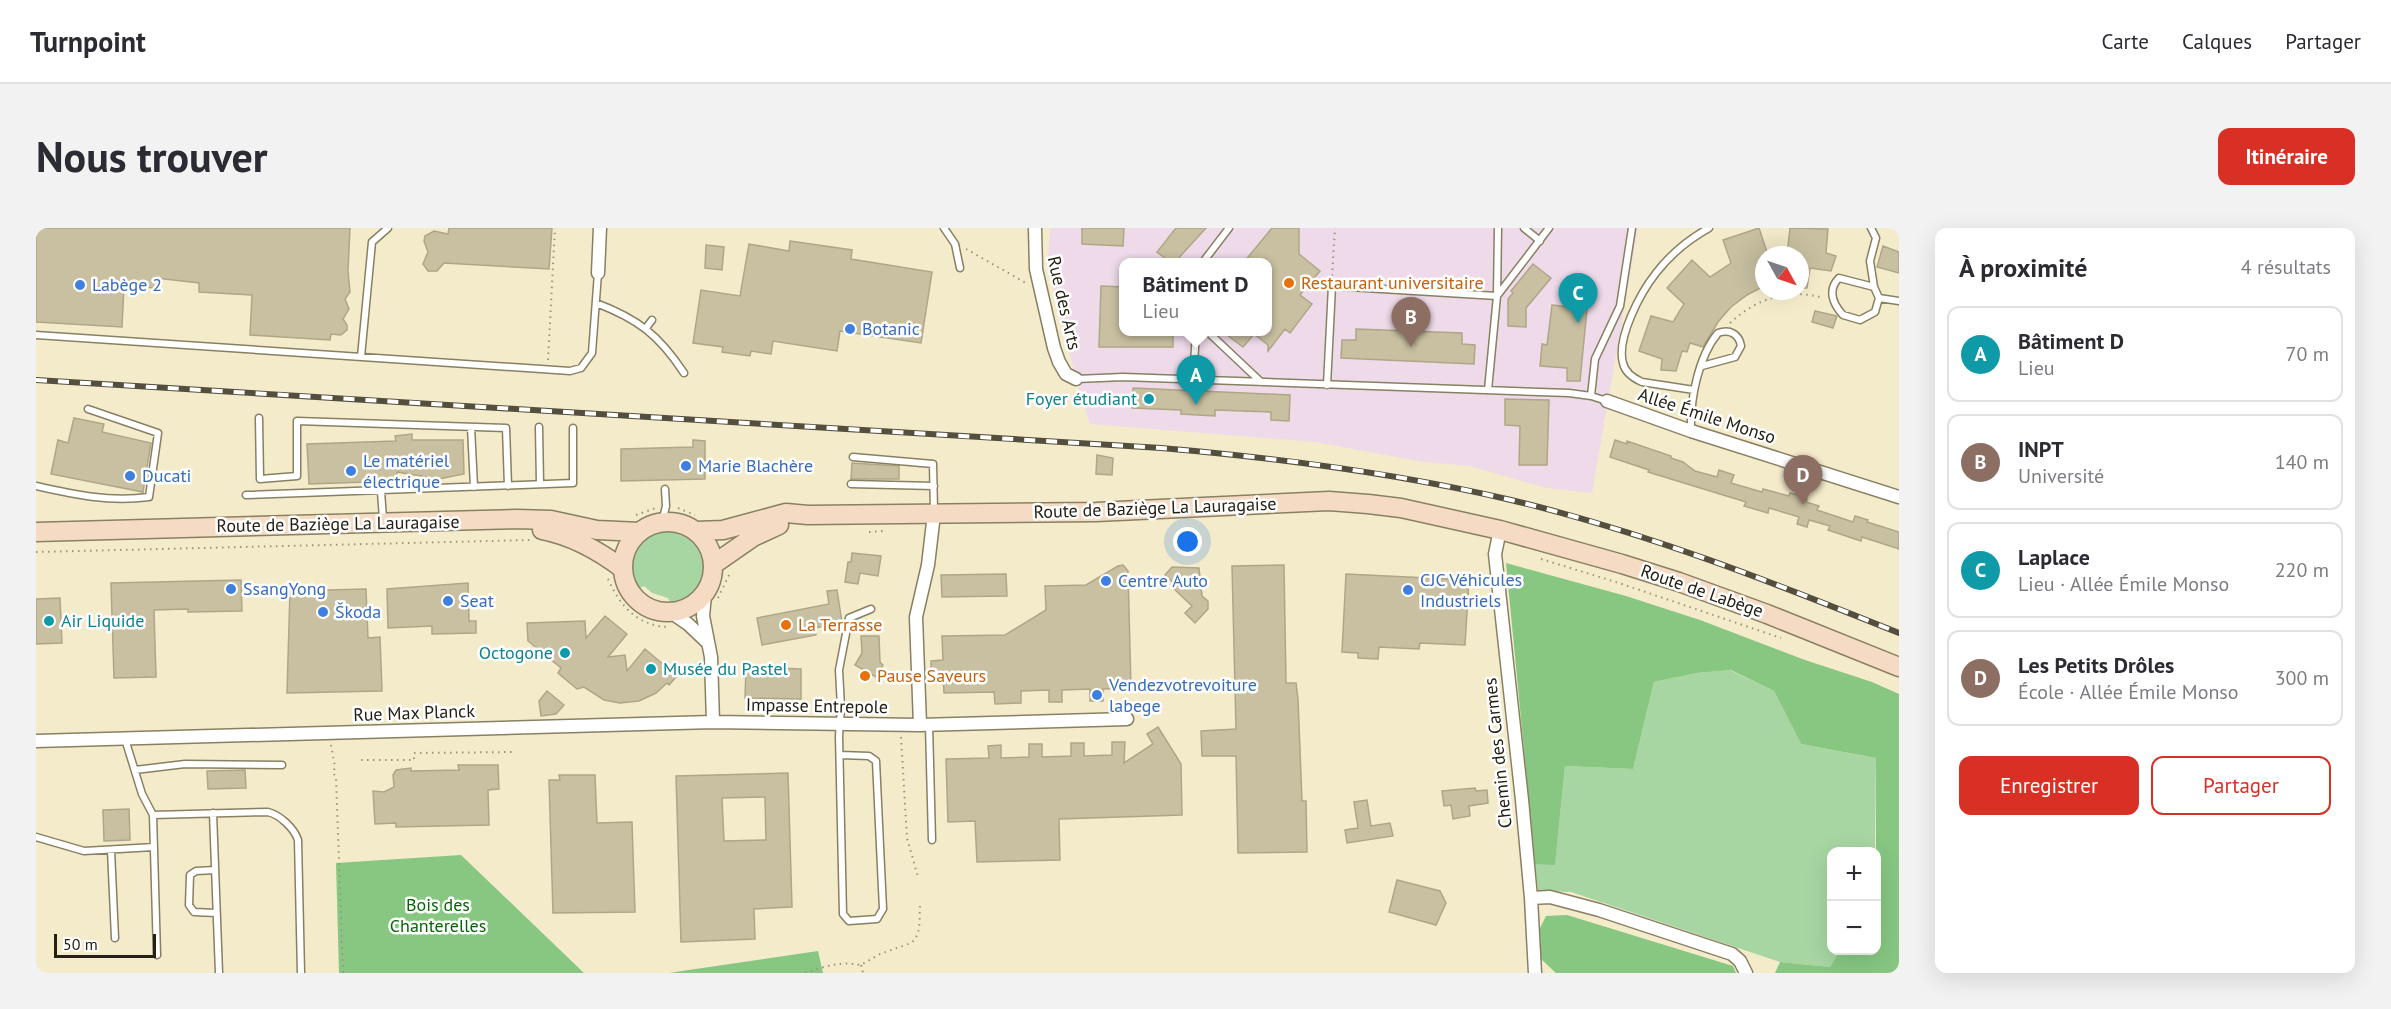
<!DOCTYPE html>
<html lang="fr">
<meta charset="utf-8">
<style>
body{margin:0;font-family:"PT Sans",sans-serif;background:#f2f2f3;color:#2b2b33}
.controls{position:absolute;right:18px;bottom:18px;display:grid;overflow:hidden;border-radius:12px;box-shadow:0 6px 24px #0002}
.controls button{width:54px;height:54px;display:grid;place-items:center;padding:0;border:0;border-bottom:2px solid #e1e1e2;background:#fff;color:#2b2b33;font:30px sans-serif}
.compass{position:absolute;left:1719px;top:18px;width:54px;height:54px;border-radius:50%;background:#fff;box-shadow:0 6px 24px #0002;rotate:130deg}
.scale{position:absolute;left:18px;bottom:15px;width:102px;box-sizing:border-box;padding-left:6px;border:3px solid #242014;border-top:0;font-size:16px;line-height:21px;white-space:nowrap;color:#242014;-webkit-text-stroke:4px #fff;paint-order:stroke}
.you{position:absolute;left:1152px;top:314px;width:21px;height:21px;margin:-15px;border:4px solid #fff;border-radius:50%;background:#1a73e8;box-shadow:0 0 0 9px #1a73e833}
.badge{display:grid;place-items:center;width:39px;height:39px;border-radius:50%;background:#d93025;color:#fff;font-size:20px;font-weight:700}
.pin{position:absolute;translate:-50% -50px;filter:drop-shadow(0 2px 3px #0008)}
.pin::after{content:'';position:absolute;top:32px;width:21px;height:18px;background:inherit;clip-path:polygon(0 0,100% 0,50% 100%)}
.popup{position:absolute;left:1083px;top:30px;width:153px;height:78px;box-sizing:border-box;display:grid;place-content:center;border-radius:12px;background:#fff;filter:drop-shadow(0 2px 4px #0005);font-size:20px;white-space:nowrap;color:#7c7c81}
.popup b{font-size:22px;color:#2b2b33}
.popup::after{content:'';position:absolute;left:50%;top:100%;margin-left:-12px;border:12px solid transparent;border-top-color:#fff}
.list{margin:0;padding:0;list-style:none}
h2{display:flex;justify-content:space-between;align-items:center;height:78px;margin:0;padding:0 24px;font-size:26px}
h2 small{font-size:20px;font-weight:400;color:#7c7c81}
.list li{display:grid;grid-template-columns:39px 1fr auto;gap:18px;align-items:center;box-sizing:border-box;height:96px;margin:0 12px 12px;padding:0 12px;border:2px solid #e1e1e2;border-radius:12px}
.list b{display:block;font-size:22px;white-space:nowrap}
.list p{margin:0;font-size:20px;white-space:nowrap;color:#7c7c81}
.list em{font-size:20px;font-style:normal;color:#7c7c81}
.actions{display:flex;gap:12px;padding:18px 24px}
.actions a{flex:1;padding:14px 0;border:2px solid #d93025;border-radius:12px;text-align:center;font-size:21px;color:#d93025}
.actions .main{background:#d93025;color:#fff}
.map{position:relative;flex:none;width:1863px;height:745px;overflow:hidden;border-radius:12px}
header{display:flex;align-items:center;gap:36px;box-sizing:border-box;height:84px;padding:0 30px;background:#fff;border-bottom:2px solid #e1e1e2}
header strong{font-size:28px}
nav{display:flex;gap:33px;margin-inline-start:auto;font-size:21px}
.intro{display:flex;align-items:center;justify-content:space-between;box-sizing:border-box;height:144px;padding:0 36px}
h1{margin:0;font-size:42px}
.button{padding:15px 27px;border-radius:12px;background:#d93025;color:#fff;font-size:21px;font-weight:700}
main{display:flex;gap:36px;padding:0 36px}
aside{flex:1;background:#fff;border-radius:12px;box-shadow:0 6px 24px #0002}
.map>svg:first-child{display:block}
.education{fill:#eedae9;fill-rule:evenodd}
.green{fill:#a7d6a3}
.forest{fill:#87c782}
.building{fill:#c9c0a1;stroke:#afa688;stroke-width:1.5;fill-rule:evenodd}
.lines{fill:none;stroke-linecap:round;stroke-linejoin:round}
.service-casing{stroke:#888062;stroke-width:9}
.minor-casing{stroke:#888062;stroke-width:15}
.secondary-casing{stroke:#888062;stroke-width:21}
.path{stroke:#9b947d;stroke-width:2;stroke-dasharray:1.5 4.5;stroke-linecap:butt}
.service{stroke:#fff;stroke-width:6}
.minor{stroke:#fff;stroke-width:12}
.secondary{stroke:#f6dbc4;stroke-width:18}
.rail-casing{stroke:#534e3d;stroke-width:6}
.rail{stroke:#fff;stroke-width:4;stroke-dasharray:11;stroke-linecap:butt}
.food-dot{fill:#e8710a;stroke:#fff;stroke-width:2}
.shop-dot{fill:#3f7fe0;stroke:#fff;stroke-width:2}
.culture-dot{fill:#0f9aa8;stroke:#fff;stroke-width:2}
.labels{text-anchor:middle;stroke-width:5;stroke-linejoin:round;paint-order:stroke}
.food-label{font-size:18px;fill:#c56008;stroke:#fff;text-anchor:start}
.shop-label{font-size:18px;fill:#366cbe;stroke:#fff;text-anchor:start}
.street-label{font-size:18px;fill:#242014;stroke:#fff}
.culture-label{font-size:18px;fill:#0d838f;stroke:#fff;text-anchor:end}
.park-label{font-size:18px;fill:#056505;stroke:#fff}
</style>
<header>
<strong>Turnpoint</strong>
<nav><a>Carte</a><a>Calques</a><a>Partager</a></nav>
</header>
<div class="intro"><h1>Nous trouver</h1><a class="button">Itinéraire</a></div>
<main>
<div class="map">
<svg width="1863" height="745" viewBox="0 0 1863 745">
<rect width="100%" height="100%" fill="#f4ebcb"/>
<path class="education" d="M1014 0H1602L1556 265 1510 260 1434 238 1388 234 1279 214 1054 196 1040 151 1012 35ZM1088 34H1232V104H1088Z"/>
<path class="green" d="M631 302C678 307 682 368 635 376L632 370 616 365 608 358 602 361C588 333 598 308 631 302Z
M1694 442 1738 463 1765 516 1840 530 1839 623 1796 624V722L1803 723 1794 739 1744 734 1535 664 1502 663 1499 636H1519L1529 538 1597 541 1618 454 1661 445Z"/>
<path class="forest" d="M1470 335 1590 368 1664 392 1769 432 1836 454 1863 466V745H1724H1739L1744 734 1794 739 1803 723 1840 722V530L1765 516 1738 463 1695 442 1661 445 1618 454 1597 541 1529 538 1519 637 1499 636Z
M425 627 548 745H303L300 635Z
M1531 687 1697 738 1700 745H1520L1505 731 1504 700 1510 688Z
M782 723 787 745H634L639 744Z"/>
<path class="building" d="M0 0H314L312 43 314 64 309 71 313 81 307 91 311 97V102L305 107 295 106 294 112 214 107 216 67 163 64V55L120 50V60L88 58 86 99 0 94Z
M413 0H516L513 41 408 35 401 43H392L387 36 392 24 388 13 389 8 398 3 412 6Z
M1046 0H1088L1087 18 1046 16Z
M1140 0H1170L1139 34H1134L1121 24Z
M1236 0H1263V26L1284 43 1264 67 1276 76 1254 105 1249 101 1232 123V117L1218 106 1207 119 1187 104H1232V34H1208Z
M1723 0 1732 27H1728V58L1711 67 1695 79 1682 94 1667 119 1654 115 1651 124 1646 123 1640 143 1625 142 1626 131 1603 123 1615 88 1637 94 1648 76 1631 60 1656 32 1674 49 1695 35 1687 12Z
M1754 0 1792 1 1790 25 1800 28 1795 43 1774 40 1771 60H1764V27H1751Z
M754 13 816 22 815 31 896 44 885 115 804 103 801 123 737 113 735 126 715 123 714 128 686 124 687 119 657 115 665 62 704 68 713 16 753 23Z
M670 17 688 19 686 42 669 40Z
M1847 18 1863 24V45L1841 39Z
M1497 36 1515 50 1490 80V99L1472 98V71L1477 65 1475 63Z
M1065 58 1088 59V104H1137V119H1063Z
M1516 77 1551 81 1544 153H1531V140L1504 138 1506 116 1511 117Z
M1779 83 1801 88 1797 100 1776 94Z
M1320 101 1426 105V116L1439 117 1438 136 1305 130 1306 112H1320Z
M1097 160 1254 167 1253 193 1235 192V184L1179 182V188L1145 186V182L1096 180Z
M1469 171 1513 172 1511 237H1483L1484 198 1469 197Z
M38 190 68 196 66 204 115 215 107 264 15 246 22 212 32 215Z
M376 206V212H427L428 246 403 251 361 244V253L273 256 271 216 360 213 359 208Z
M657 212 669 213V251L585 253V221L657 219Z
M1579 212 1591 216V213L1635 228V230L1647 234 1659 243 1681 249 1683 242 1698 247 1695 255 1726 264 1727 261 1753 268 1754 265 1767 268 1771 271 1770 274 1783 278 1781 282 1817 294 1819 288 1832 292 1831 294 1863 304V321L1826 309 1825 313 1792 302 1794 298 1773 292 1771 299 1761 296 1763 289 1733 280 1732 285 1708 278 1710 274 1612 244 1613 242 1574 229Z
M1061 227 1077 230 1076 247 1060 246Z
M816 235 863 238V251H815Z
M816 325 845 328 842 348 824 345 822 356 809 354 812 334H815Z
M1087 337 1092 343 1095 460 1067 461V473H1054V461L1026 462V474H1013V462L985 463V475L959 476 958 464 908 465 907 446H895V433L907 432 906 408 969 407 1010 382 1009 358 1050 357 1082 338Z
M1248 337 1250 455H1260L1262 471 1266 573H1270L1271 624 1202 625 1200 528H1166L1165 503 1200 501 1196 338Z
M1136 339 1163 340 1166 368 1172 373V381L1159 395 1149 385 1156 378 1136 359V354L1129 347Z
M970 346 971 368 906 369 905 347Z
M1310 346 1433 352 1429 417 1384 415 1383 421 1343 419 1342 431 1322 430V425L1306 424Z
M205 352 206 383 152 384V381L118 382 120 449 78 450 75 355Z
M432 355 433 393H440V405L396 406V398L352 400 351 361Z
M330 361 332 410 344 409 346 463 251 465 254 363Z
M801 362 806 394 779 400 780 407 726 417 721 390 793 376 791 363Z
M24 370 26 415 0 416V371Z
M569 388 591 406 572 429 589 427 591 443 609 421 641 448 633 457 631 455 620 465 603 473 584 475 568 472 548 459 541 461 522 445 525 440 492 413 491 395 549 393 550 410Z
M825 408H843L844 434 847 437 840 449 819 437 826 425Z
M710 439 765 441V471L709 470Z
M511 463 528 477 520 486 505 488 503 473Z
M1122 499 1145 536 1146 587 1023 591 1024 632 941 634 939 593 912 594 910 531 953 530 952 518 965 517V530L993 529V516H1006V529L1035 528V515H1048V528L1076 527V514H1089L1088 535 1117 516 1111 506Z
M422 537H462L463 561 452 562 453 597 360 599V595L339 596 337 563 348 564 358 559 357 547 360 542 375 540V543L423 542Z
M209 542 210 560 172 561 171 543Z
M752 545 756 679 718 681 719 711 645 714 640 548ZM729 569 730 612 688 613 686 570Z
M523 547H559L561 595 596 594 599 684 517 685 513 552H524Z
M1439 560 1440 563 1451 562 1452 575 1433 578 1434 588 1417 591 1415 577 1408 578 1406 563Z
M1331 572 1335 598 1354 595 1357 608 1311 615 1309 602 1322 600 1318 574Z
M93 581 94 612 68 613 67 582Z
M1361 652 1404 663 1410 675 1400 697 1353 684Z"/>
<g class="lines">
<g class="service-casing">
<path id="service" d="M908 0 919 16 924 40
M1488 0 1504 13
M1835 0 1840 10 1834 33 1838 59
M1167 34 1193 0
M1803 50 1838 59 1843 70 1839 84 1824 92 1807 87C1797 76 1791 62 1803 50Z
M1461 68 1513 0
M1461 68 1462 0
M1843 70 1863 73
M560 75C602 91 623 107 648 145
M610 100 616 92
M1172 104 1225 154
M0 107 534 143 545 140 556 125 562 45
M325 129 336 14 352 0
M1040 151 1087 149 1533 165 1555 168 1571 173
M1157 152 1160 104
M1291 157 1296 58 1461 68 1452 162
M1658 162 1606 154C1597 150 1589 145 1587 135 1580 110 1605 64 1620 45 1634 27 1653 11 1673 0
M1555 168 1559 131 1584 78 1596 0
M223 190 224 251 261 248V193L470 200 472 258
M435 199 438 259
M503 199 504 256
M1655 202C1654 172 1662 129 1682 105 1694 101 1703 106 1705 118L1699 129 1666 138
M817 229 897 236 898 283
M815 256 898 258
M0 258C39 267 73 274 113 269L122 205 52 181
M345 263 347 291
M210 267 537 255V200
M626 294 630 278 629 261
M893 497 896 612
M89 511 106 566 117 587 121 727
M804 527 833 528 840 533 847 681 841 691 813 693 807 686 803 508 805 479 803 442 813 390 835 381
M99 542 149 536 246 537
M177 585 183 745
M117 587 232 584C244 587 258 600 262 612L265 745
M0 609 48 623 118 619
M75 622 79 710
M179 642 160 643 154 647 153 677 158 684 180 685"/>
</g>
<g class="minor-casing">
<path id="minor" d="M999 0 1000 41 1018 120 1023 134 1030 146 1040 151
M562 45 564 0
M1571 173 1655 203 1863 269
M1464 302 1459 326 1486 572 1495 670 1499 745
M669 367 667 388 675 429 677 494
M636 385 652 396 672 415
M884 497 880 389 892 337 898 286
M0 513 677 494 884 497 1091 491
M1495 670 1514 669 1563 682 1696 726 1704 733 1710 745"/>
</g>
<g class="secondary-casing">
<path id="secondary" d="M587 339a45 45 0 1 1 90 0a45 45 0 1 1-90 0Z
M506 302C537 308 562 322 587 341
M661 303 687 302 750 285 772 287 1060 284 1293 273 1332 276 1365 280 1464 302 1586 336 1643 354 1731 386 1863 439
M0 304 480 291 515 292 561 302 604 304
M678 336 717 309 743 297"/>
</g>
<path class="path" d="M930 21 990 55
M1296 48 1299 0
M1694 95C1721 70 1752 60 1788 70
M512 132 519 0
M642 280 659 287
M600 287 620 280
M833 304 848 303
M0 324 495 312
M1505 331 1583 355 1745 410
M572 351C584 378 601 398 633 399
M682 370 694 345
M865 509 871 610 882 649
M295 517 299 539 297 545 300 549 307 745
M325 532H378V525L480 524
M825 737 827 745
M769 745C791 738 803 733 825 737L844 726 875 715C886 707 883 689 884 677"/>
<use href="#service" class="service"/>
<use href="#minor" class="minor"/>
<use href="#secondary" class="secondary"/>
<g class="rail-casing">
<path id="rail" d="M0 152 1125 220C1243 230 1360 245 1475 272 1609 304 1736 354 1863 405"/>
</g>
<use href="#rail" class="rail"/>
</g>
<g class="food-dot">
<circle cx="1253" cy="55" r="6"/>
<circle cx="750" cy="397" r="6"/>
<circle cx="829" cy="448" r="6"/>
</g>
<g class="shop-dot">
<circle cx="44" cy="57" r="6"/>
<circle cx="814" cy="101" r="6"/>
<circle cx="650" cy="238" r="6"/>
<circle cx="315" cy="243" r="6"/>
<circle cx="94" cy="248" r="6"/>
<circle cx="1070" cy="353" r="6"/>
<circle cx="195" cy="361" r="6"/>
<circle cx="1372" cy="362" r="6"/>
<circle cx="412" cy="373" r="6"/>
<circle cx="287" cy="384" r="6"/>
<circle cx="1061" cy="467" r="6"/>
</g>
<g class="culture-dot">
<circle cx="1113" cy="171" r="6"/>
<circle cx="13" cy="393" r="6"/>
<circle cx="529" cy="425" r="6"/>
<circle cx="615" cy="441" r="6"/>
</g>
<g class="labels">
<g class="food-label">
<text x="1265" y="61">Restaurant universitaire</text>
<text x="762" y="403">La Terrasse</text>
<text x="841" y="454">Pause Saveurs</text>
</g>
<g class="shop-label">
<text x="56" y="63">Labège 2</text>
<text x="826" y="107">Botanic</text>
<text x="327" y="239">Le matériel<tspan x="327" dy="21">électrique</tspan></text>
<text x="662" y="244">Marie Blachère</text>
<text x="106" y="254">Ducati</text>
<text x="1384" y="358">CJC Véhicules<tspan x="1384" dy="21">Industriels</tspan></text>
<text x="1082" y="359">Centre Auto</text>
<text x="207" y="367">SsangYong</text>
<text x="424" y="379">Seat</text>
<text x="299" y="390">Škoda</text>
<text x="1073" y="463">Vendezvotrevoiture<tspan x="1073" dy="21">labege</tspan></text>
</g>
<g class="street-label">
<text transform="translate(1028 75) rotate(77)" y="6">Rue des Arts</text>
<text transform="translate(1671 188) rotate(18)" y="6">Allée Émile Monso</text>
<text transform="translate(1119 280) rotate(-2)" y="6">Route de Baziège La Lauragaise</text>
<text transform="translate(302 296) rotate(-1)" y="6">Route de Baziège La Lauragaise</text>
<text transform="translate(1666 363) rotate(19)" y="6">Route de Labège</text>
<text transform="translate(781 478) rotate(1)" y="6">Impasse Entrepole</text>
<text transform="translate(378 485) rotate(-2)" y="6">Rue Max Planck</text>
<text transform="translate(1462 525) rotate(-96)" y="6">Chemin des Carmes</text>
</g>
<g class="culture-label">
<text x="1101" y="177">Foyer étudiant</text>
<text x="25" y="399" text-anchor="start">Air Liquide</text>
<text x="517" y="431">Octogone</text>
<text x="627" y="447" text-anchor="start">Musée du Pastel</text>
</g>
<g class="park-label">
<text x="402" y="683">Bois des<tspan x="402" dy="21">Chanterelles</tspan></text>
</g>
</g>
</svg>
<div class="controls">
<button>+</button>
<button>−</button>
</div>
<svg class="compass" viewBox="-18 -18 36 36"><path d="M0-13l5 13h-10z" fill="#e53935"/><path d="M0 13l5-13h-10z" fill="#7c7c81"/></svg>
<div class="scale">50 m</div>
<div class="you"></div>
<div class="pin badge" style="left:1160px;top:177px;background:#0f9aa8">A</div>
<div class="popup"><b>Bâtiment D</b>Lieu</div>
<div class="pin badge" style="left:1375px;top:119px;background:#8d6e63">B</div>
<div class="pin badge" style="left:1542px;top:95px;background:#0f9aa8">C</div>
<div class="pin badge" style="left:1767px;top:277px;background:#8d6e63">D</div>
</div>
<aside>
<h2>À proximité<small>4 résultats</small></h2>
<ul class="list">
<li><span class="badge" style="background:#0f9aa8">A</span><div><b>Bâtiment D</b><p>Lieu</p></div><em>70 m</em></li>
<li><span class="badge" style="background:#8d6e63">B</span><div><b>INPT</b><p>Université</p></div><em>140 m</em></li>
<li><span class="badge" style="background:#0f9aa8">C</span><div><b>Laplace</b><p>Lieu · Allée Émile Monso</p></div><em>220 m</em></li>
<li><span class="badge" style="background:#8d6e63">D</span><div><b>Les Petits Drôles</b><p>École · Allée Émile Monso</p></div><em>300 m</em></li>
</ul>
<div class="actions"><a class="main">Enregistrer</a><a>Partager</a></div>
</aside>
</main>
